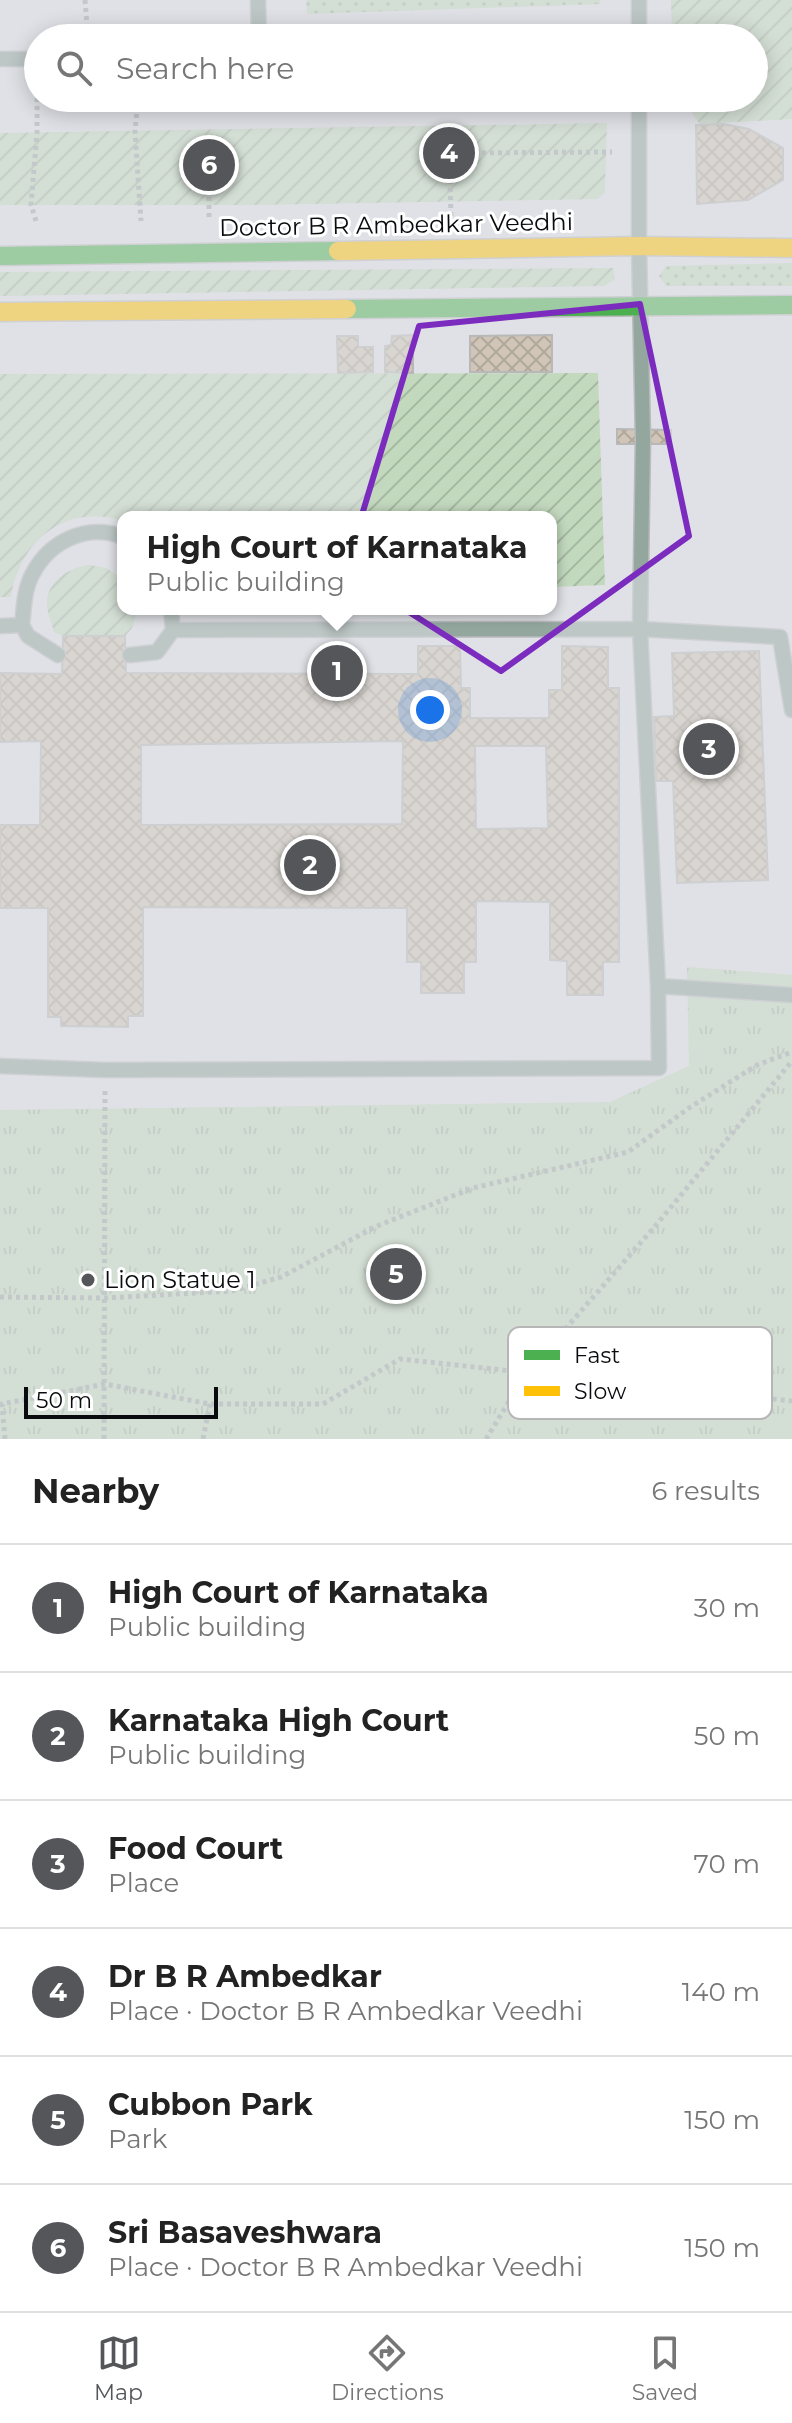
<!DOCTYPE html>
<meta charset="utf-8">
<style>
body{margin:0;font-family:Montserrat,sans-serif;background:#f6f6f6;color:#222}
.scale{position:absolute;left:24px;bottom:20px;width:194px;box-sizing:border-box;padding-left:8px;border:4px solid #0a0b0e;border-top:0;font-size:22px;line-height:28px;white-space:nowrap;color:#0a0b0e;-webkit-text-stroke:6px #fff;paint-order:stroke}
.you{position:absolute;left:430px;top:710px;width:28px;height:28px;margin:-20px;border:6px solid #fff;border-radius:50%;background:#1a73e8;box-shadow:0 0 0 12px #1a73e833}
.badge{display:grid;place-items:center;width:52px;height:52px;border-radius:50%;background:#55565a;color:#fff;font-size:26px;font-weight:700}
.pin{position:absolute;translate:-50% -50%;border:4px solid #fff;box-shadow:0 2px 8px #0006}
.popup{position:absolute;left:117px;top:511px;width:440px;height:104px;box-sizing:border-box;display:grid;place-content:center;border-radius:16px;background:#fff;filter:drop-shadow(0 2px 6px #0005);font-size:26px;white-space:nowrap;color:#767676}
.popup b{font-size:30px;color:#222}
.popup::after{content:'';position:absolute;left:50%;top:100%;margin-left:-16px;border:16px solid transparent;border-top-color:#fff}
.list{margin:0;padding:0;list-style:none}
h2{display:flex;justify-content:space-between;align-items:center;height:104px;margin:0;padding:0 32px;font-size:34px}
h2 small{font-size:26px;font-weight:400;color:#767676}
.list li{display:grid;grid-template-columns:52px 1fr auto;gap:24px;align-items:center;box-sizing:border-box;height:128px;padding:0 32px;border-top:2px solid #e0e0e0}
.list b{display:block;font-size:30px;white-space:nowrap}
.list p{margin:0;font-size:26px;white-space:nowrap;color:#767676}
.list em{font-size:26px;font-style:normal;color:#767676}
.icon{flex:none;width:44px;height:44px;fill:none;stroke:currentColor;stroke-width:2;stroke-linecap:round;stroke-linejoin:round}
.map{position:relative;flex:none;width:792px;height:1439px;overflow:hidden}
.search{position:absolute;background:#fff;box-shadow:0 4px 20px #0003;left:24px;right:24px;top:24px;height:88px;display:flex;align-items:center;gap:20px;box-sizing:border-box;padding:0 28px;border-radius:44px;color:#767676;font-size:30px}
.sheet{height:872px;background:#fff}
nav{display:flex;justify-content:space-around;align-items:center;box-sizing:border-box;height:112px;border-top:2px solid #e0e0e0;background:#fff;font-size:22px;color:#767676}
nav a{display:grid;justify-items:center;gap:4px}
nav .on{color:#55565a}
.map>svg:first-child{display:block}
.grass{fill:url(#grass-dots)}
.park{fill:url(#park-tufts)}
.garden{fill:url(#garden-furrows)}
.building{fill:url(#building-cross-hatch);stroke:#b9b8b9;stroke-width:2;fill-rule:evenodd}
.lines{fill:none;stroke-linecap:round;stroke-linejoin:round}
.lane-casing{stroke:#babbbe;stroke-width:17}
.fast-casing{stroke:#babbbe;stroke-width:21}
.slow-casing{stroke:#babbbe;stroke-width:21}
.path{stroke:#a0aba9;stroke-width:5;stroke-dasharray:4 4;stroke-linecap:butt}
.lane{stroke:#93a79f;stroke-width:14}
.fast{stroke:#4caf50;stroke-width:18}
.slow{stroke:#ffc107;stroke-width:18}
.marked{fill:none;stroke:#7b2cbf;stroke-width:6;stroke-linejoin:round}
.poi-dot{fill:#55565a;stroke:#fff;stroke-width:3}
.labels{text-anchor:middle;stroke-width:6;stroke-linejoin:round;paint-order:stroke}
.street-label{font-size:24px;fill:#0a0b0e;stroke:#fff}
.poi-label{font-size:24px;fill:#0a0b0e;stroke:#fff;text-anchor:start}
.key{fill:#fff;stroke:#b6b6b7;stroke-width:2}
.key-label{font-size:22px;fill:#0a0b0e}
</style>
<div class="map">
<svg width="792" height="1439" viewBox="0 0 792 1439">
<defs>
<pattern id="grass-dots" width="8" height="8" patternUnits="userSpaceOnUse" patternTransform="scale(2)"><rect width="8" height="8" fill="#c3d9be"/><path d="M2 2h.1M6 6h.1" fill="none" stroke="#a6b9a2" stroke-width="1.8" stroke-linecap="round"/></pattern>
<pattern id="park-tufts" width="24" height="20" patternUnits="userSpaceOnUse" patternTransform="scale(2)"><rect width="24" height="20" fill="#c3d9be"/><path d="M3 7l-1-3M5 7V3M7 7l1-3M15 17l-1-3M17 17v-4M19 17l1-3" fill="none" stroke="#a6b9a2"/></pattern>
<pattern id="garden-furrows" width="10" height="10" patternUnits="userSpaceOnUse" patternTransform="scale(2)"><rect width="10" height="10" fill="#c3d9be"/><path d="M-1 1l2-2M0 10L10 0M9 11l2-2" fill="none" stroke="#a6b9a2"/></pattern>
<pattern id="building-cross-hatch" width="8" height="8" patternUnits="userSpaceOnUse" patternTransform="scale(2)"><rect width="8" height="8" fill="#d0c5b7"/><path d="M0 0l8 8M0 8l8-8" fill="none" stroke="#b1a89c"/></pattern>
</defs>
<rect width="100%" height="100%" fill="#e0e1e6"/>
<path class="grass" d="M306 0H600V4L307 14Z
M792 263V286H666L659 276 666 266Z"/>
<path class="park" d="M687 967 792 975V1439H0V1110L610 1102 689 1066Z"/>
<path class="garden" d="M671 0H792V119L700 124 681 98H754V38H672Z
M607 123 605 192 598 199 247 205H0V133Z
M613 268 615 279 604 286 0 296V272Z
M598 373 605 585 551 587V517H123V521C66 502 19 541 11 597H0V374Z
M90 565 106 568 123 579V609H138L132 628 125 636H63L54 632C52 624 48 614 47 606 45 582 69 567 90 565Z"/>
<path class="building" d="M723 124 749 129 783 148V180L748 200 697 204 696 125Z
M413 335V373L385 372V346L391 345 392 336Z
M552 335V372H470V336Z
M337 336H358V347H373V372L338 373Z
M617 429 671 430V444H617Z
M63 636H125L126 673 418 674V646H460L461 688H470V718H549V690H562V646L608 647V688H619V962H603V995H567V961L550 960V902L476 901V962H464V993H421V962H407V908L143 907V1016H128V1027L61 1026V1017H48V908H0V825H40L41 741 0 742V673L62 674ZM403 741 402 824 141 825V745ZM475 746H546L548 828 476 829Z
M759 651 768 880 677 883 673 781H656L654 717 674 716 672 653Z"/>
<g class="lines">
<g class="lane-casing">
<path id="lane" d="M258 0 259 38
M639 38V0
M0 59H38
M171 609 173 630
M22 625C24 608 24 590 32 575 49 541 87 523 123 537
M0 626 22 625 28 636 58 655
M130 655 157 652 173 630 640 629 780 637 792 710
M658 986 792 995
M0 1066 105 1070 659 1068 658 986 640 629 643 439 639 246V98"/>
</g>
<g class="fast-casing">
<path id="fast" d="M0 256 338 251
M347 309 792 305"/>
</g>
<g class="slow-casing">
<path id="slow" d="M338 251 639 246 792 248
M0 312 347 309"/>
</g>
<path class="path" d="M85 0 88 38
M138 98 135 132 141 221
M209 165V219
M451 216 449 153 612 152
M36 221 31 205 37 133V76
M0 1297 105 1298 232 1291 281 1277 377 1226 473 1188 628 1152 689 1108 757 1065 792 1052
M5 1439 2 1404 105 1384 210 1404H323L400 1359 792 1401
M104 1439 105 1088
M203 1439 210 1404
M486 1439 526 1374 657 1224 792 1061"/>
<use href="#lane" class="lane"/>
<use href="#fast" class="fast"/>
<use href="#slow" class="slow"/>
</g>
<path d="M0 0H792V1439H0ZM640 304 689 536 501 671 345 571 419 326Z" fill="#e0e1e6" fill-opacity=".55" fill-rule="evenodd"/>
<path class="marked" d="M640 304 689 536 501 671 345 571 419 326Z"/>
<circle class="poi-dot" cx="88" cy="1280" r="8"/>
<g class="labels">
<g class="street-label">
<text transform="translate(396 225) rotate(-1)" y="8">Doctor B R Ambedkar Veedhi</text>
</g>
<g class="poi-label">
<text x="104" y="1288">Lion Statue 1</text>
</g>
</g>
<rect x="508" y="1327" width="264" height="92" rx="12" class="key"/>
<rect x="524" y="1350" width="36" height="10" fill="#4caf50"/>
<rect x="524" y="1386" width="36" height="10" fill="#ffc107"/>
<g class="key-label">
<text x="574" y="1363">Fast</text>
<text x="574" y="1399">Slow</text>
</g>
</svg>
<div class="scale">50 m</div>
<div class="you"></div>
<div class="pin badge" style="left:337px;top:671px">1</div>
<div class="popup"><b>High Court of Karnataka</b>Public building</div>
<div class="pin badge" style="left:310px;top:865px">2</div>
<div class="pin badge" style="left:709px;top:749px">3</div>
<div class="pin badge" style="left:449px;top:153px">4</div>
<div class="pin badge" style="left:396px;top:1274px">5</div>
<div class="pin badge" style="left:209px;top:165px">6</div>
<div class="search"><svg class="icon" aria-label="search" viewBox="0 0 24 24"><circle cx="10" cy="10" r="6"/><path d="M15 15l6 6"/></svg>Search here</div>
</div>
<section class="sheet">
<h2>Nearby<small>6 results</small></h2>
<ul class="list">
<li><span class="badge">1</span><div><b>High Court of Karnataka</b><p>Public building</p></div><em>30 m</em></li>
<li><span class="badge">2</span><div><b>Karnataka High Court</b><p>Public building</p></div><em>50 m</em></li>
<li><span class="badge">3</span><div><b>Food Court</b><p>Place</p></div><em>70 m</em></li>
<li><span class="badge">4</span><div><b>Dr B R Ambedkar</b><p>Place · Doctor B R Ambedkar Veedhi</p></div><em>140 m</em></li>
<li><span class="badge">5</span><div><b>Cubbon Park</b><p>Park</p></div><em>150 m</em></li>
<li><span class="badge">6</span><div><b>Sri Basaveshwara</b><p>Place · Doctor B R Ambedkar Veedhi</p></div><em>150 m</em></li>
</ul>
</section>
<nav>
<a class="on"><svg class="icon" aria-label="map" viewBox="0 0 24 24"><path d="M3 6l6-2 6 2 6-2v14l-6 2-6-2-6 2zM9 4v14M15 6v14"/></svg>Map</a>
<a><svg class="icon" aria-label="directions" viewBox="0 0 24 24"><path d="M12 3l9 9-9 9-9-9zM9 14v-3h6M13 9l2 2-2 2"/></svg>Directions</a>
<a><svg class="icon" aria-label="saved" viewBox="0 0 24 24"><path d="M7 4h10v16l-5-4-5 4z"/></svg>Saved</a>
</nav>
